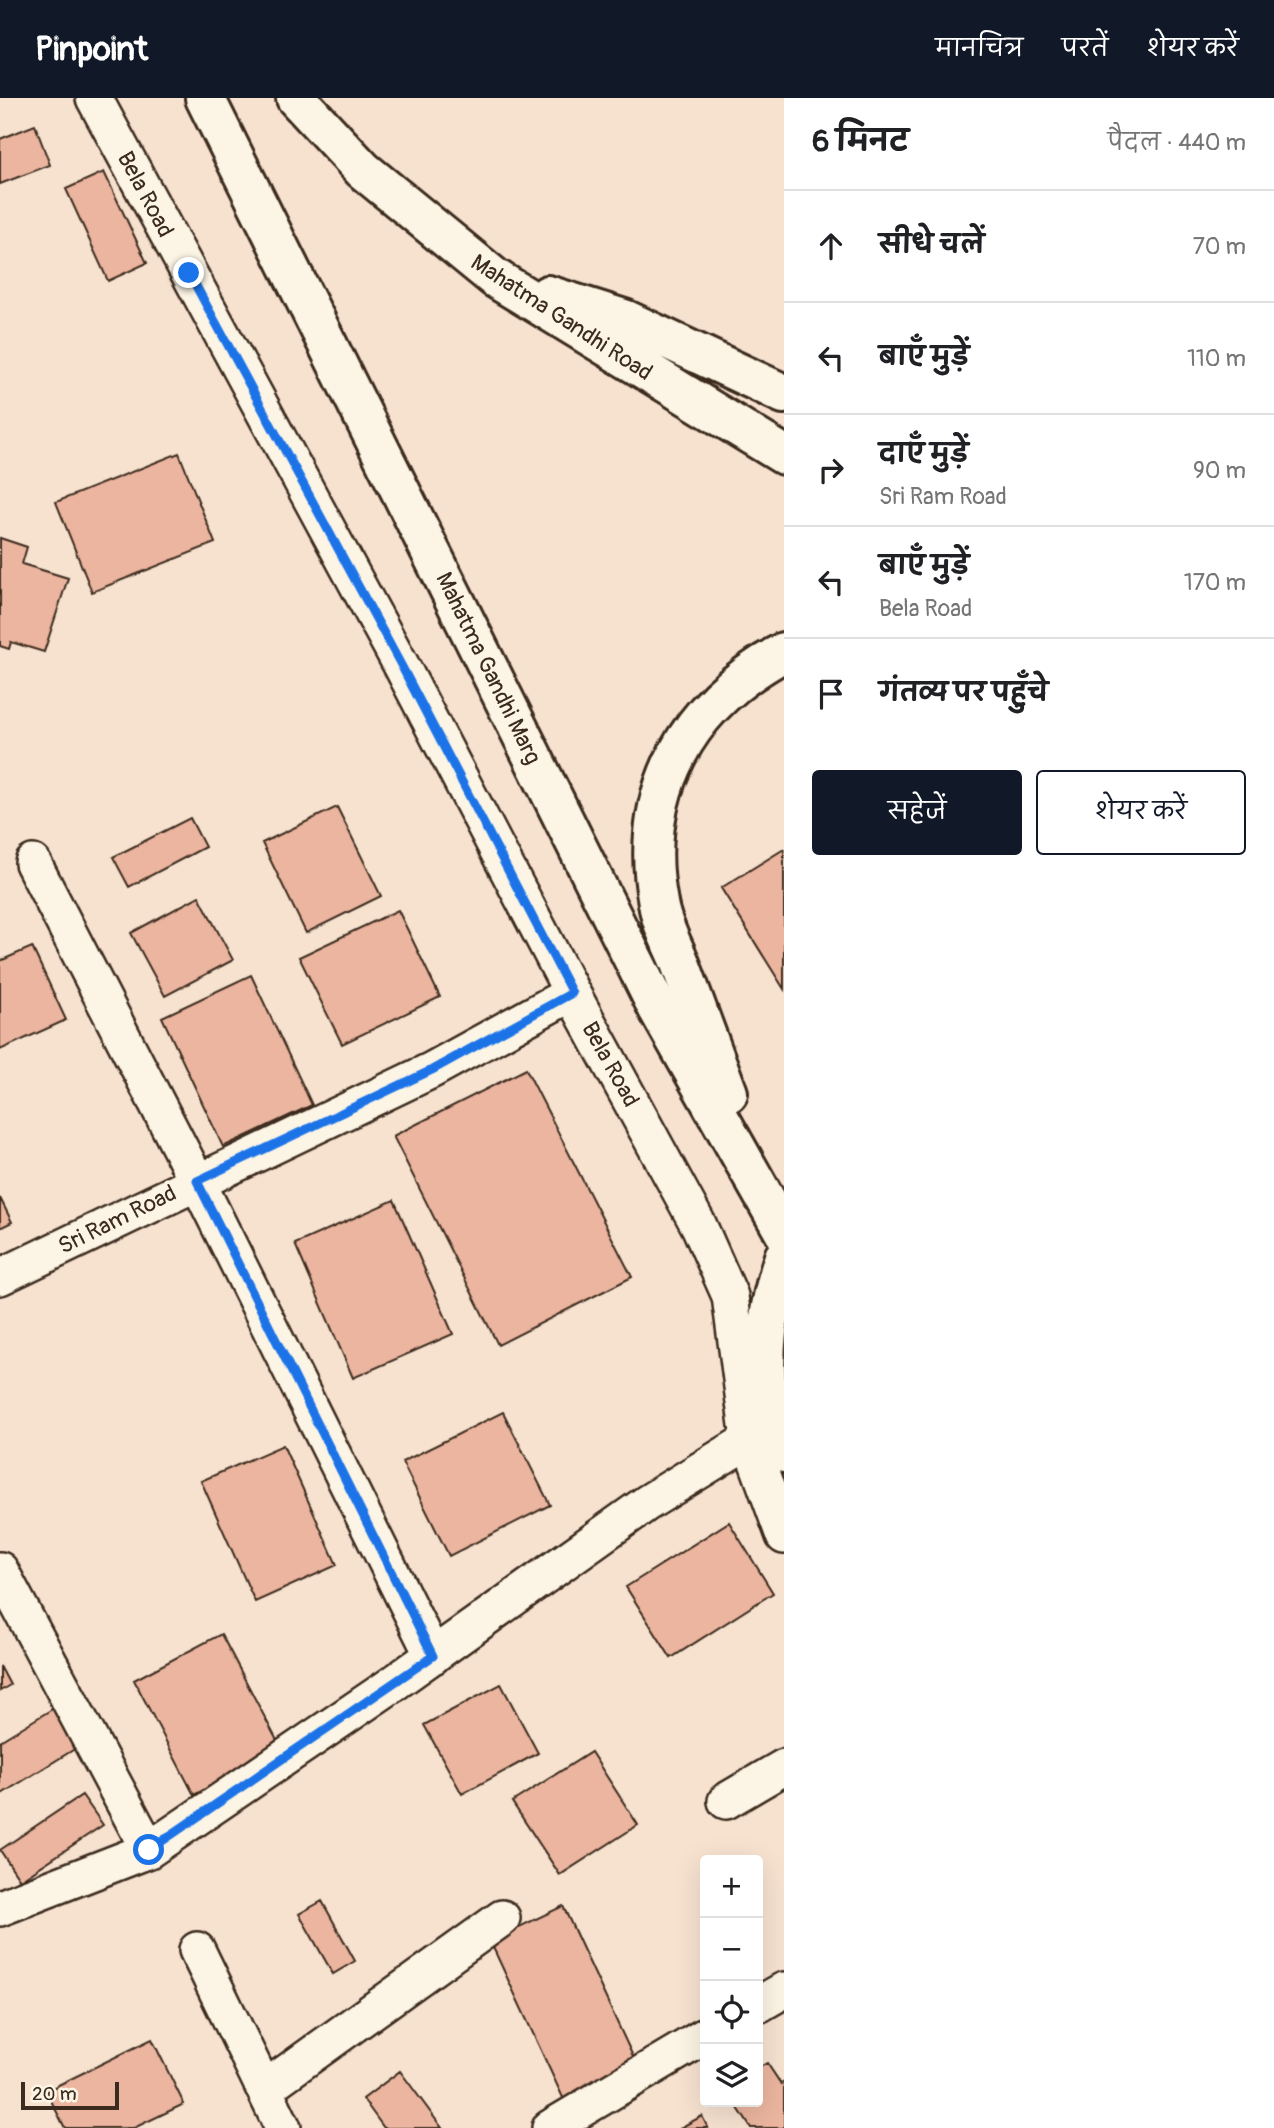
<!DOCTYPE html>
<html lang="hi">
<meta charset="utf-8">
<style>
body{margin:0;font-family:Pangolin,"Playpen Sans Deva",sans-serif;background:#f6f6f6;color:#202124}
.controls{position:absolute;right:21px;bottom:21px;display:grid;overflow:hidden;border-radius:7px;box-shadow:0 7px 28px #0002}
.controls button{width:63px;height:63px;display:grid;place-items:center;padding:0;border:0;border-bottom:2px solid #e0e0e0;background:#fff;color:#202124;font:35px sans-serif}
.scale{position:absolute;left:21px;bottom:18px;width:98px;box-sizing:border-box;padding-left:7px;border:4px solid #3b2a1e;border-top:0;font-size:19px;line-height:24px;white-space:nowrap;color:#3b2a1e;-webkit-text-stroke:5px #fcf5e5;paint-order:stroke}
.stop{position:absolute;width:21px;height:21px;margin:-16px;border:5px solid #1a73e8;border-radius:50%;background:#fff}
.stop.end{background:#1a73e8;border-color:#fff;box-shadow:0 2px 7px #0008}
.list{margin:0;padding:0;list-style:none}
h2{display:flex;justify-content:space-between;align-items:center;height:91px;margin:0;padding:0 28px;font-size:30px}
h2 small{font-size:23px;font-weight:400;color:#757577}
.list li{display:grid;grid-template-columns:46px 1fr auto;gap:21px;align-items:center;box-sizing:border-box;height:112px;padding:0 28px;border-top:2px solid #e0e0e0}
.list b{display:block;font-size:26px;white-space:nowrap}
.list p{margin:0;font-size:23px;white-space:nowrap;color:#757577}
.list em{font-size:23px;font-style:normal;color:#757577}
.actions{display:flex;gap:14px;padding:21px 28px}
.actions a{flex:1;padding:16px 0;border:2px solid #111827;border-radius:7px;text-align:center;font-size:24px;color:#111827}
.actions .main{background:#111827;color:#fff}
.icon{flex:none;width:38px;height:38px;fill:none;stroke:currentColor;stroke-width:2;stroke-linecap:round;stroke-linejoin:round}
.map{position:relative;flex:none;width:784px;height:2030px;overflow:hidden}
header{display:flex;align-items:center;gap:42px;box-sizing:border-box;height:98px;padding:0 35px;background:#111827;color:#fff}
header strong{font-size:33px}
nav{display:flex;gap:38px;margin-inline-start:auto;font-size:24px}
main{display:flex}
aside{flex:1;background:#fff}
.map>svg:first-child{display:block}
.building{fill:#ebb59f;stroke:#3b2a1e;stroke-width:2}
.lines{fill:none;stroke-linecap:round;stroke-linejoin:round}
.minor-casing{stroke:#3b2a1e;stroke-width:40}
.highway-casing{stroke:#3b2a1e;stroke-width:44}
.minor{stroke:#fcf5e5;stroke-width:35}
.highway{stroke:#fcf5e5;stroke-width:38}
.route{stroke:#1a73e8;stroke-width:9}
.labels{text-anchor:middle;stroke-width:7;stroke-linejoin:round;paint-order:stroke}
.street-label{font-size:23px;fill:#3b2a1e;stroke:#fcf5e5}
</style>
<header>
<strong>Pinpoint</strong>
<nav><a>मानचित्र</a><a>परतें</a><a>शेयर करें</a></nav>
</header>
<main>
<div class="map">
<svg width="784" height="2030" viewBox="0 0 784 2030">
<rect width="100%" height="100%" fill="#f7e2d0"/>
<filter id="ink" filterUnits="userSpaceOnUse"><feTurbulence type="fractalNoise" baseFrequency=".0143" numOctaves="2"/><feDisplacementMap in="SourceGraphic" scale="14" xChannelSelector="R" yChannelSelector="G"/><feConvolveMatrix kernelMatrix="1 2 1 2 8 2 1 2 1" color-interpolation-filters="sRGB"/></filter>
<g filter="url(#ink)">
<path class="building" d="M35 27 50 67 0 86V41Z
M104 74 147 165 108 183 66 91Z
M179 355 215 445 92 494 56 404Z
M0 440 27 449 22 466 68 480 44 554 11 544 9 551 0 548Z
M337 709 381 798 306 835 262 745Z
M190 720 205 749 129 789 113 759Z
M784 751V891L721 790Z
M199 798 233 862 165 898 131 835Z
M398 812 440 899 342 946 299 859Z
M32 849 66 922 0 952V863Z
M251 877 312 1007 223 1049 162 919Z
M526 971 632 1179 498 1247 393 1038Z
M0 1100 12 1124 0 1130Z
M394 1102 453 1236 353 1280 295 1146Z
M503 1314 550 1407 449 1458 402 1364Z
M283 1347 337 1467 255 1504 201 1383Z
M729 1424 773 1495 671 1560 626 1489Z
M221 1536 282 1652 194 1697 134 1582Z
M0 1568 10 1587 0 1593Z
M501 1586 538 1655 462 1696 424 1627Z
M62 1605 86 1644 0 1697V1643Z
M591 1654 638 1727 560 1777 512 1704Z
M82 1697 103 1727 20 1782 0 1752Z
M322 1803 355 1863 333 1876 299 1816Z
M563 1808 637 1967 564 2002 490 1843Z
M152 1941 184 2006 134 2030H65L46 1993Z
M767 1965 781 1986 784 1984V2030H751L734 2004H758V1970Z
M400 1973 442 2030H384L363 2001Z
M702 2018 708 2030H680Z"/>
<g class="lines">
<g class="minor-casing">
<path id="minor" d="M94 0 401 567 572 895 699 1128 730 1198 749 1342 784 1438
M33 765 197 1083 433 1558
M0 1179 432 972 572 895
M0 1472 149 1752
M726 1703 784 1669
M0 1810 149 1752 390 1588 647 1405 749 1342
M197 1852 283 2030
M758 1907 784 1892
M264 1991 502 1820
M550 2030 705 1938"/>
</g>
<g class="highway-casing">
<path id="highway" d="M205 0 658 911 784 1134
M296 0 363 72 495 180 784 357
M548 197 624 221 784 296
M728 995C712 952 696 908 680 865 672 846 661 825 658 805 637 693 687 606 784 554
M784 1159C763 1223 755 1292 784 1355"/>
</g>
<use href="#minor" class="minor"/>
<use href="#highway" class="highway"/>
</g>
</g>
<g class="lines" filter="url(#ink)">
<path class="route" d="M149 1752 433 1558 197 1083 432 972 572 895 401 567 189 175"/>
</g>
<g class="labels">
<g class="street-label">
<text transform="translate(146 96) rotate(62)" y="8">Bela Road</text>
<text transform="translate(562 219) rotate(33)" y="8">Mahatma Gandhi Road</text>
<text transform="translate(489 570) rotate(64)" y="8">Mahatma Gandhi Marg</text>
<text transform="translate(611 966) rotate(61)" y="8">Bela Road</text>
<text transform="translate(117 1121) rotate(-26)" y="8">Sri Ram Road</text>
</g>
</g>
</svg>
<div class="controls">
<button>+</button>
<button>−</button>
<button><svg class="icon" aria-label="locate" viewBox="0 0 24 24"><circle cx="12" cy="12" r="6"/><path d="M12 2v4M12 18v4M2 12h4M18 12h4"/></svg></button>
<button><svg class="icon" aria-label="layers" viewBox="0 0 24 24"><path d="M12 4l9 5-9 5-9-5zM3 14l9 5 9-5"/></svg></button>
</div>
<div class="scale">20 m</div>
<div class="stop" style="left:149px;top:1752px"></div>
<div class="stop end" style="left:189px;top:175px"></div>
</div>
<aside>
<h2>6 मिनट<small>पैदल · 440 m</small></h2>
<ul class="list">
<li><svg class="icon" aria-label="ahead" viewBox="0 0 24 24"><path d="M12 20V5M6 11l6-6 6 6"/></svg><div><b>सीधे चलें</b></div><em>70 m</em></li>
<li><svg class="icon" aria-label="left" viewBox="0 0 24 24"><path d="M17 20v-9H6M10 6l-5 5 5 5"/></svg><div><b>बाएँ मुड़ें</b></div><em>110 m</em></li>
<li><svg class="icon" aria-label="right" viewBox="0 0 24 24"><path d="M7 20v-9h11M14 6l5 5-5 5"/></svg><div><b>दाएँ मुड़ें</b><p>Sri Ram Road</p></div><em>90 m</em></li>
<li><svg class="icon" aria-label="left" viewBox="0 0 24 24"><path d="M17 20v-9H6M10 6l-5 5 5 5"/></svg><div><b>बाएँ मुड़ें</b><p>Bela Road</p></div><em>170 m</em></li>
<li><svg class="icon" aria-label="arrive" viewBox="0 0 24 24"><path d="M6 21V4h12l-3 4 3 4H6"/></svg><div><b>गंतव्य पर पहुँचे</b></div></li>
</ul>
<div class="actions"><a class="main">सहेजें</a><a>शेयर करें</a></div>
</aside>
</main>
